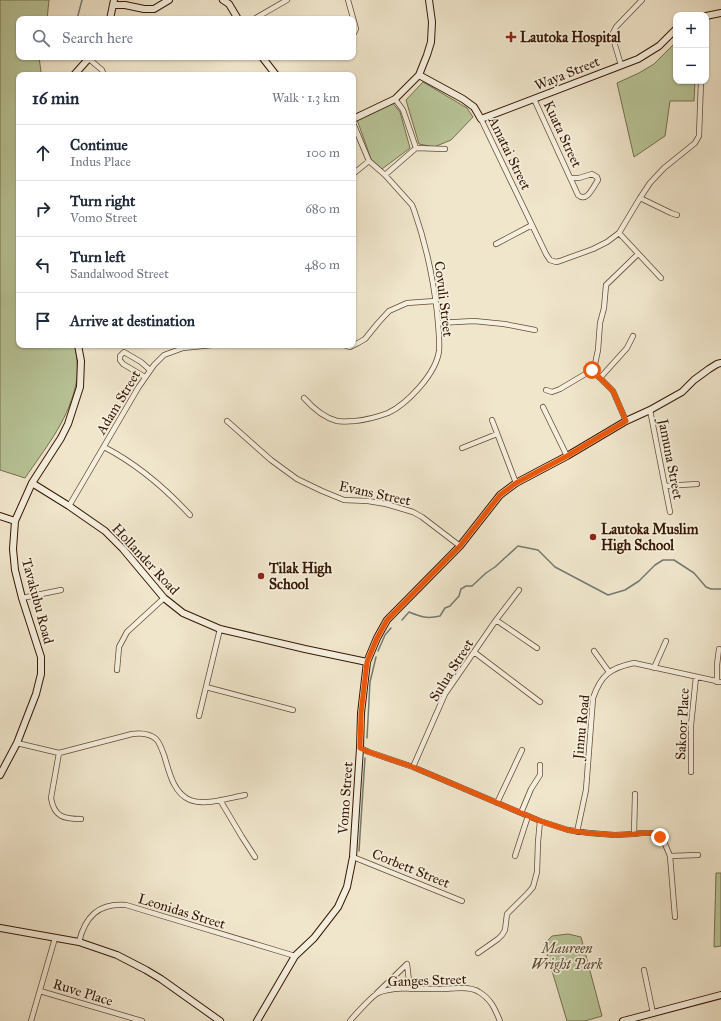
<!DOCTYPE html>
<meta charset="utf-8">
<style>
body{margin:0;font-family:"IM FELL Great Primer",serif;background:#f6f6f7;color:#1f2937}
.controls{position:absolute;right:12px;top:12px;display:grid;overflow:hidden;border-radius:8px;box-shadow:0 1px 3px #0004}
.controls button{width:36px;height:36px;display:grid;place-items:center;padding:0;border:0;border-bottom:1px solid #e0e1e3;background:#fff;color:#1f2937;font:20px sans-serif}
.stop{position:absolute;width:12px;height:12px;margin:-9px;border:3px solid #ea580c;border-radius:50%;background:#fff}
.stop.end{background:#ea580c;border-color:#fff;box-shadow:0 1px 4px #0008}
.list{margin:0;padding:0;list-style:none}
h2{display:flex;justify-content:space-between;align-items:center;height:52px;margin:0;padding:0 16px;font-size:17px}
h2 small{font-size:13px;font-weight:400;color:#747a83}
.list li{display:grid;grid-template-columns:26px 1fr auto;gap:12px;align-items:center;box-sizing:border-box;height:56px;padding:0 16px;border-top:1px solid #e0e1e3}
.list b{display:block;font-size:15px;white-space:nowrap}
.list p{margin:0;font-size:13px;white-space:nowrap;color:#747a83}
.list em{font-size:13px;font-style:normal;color:#747a83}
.icon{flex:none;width:22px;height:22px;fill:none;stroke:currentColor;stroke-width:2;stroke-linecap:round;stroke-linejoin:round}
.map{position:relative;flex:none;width:721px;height:1021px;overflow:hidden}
.search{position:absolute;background:#fff;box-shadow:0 1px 3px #0004;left:16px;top:16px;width:340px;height:44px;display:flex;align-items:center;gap:10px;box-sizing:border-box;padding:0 14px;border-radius:8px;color:#747a83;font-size:15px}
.panel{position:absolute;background:#fff;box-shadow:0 1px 3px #0004;left:16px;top:72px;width:340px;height:276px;border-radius:8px}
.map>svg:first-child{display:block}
.green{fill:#b8c598;stroke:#776e4e}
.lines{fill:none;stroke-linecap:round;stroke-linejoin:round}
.stream{stroke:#737b73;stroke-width:1.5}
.street-casing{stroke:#644b35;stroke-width:6}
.secondary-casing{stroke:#361703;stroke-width:8}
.street{stroke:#f5efde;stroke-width:4.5}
.secondary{stroke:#f5efde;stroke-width:6}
.route{stroke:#ea580c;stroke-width:5}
.poi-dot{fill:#8f2418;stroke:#f5efde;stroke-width:1.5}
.labels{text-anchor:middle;stroke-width:3.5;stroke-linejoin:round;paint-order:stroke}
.poi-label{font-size:14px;font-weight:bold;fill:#361703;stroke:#f5efde;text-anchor:start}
.street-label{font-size:14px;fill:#361703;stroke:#f5efde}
.park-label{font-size:14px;font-style:italic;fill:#5d4b30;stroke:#f5efde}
</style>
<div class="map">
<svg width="721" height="1021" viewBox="0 0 721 1021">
<rect width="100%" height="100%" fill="#f0e6cc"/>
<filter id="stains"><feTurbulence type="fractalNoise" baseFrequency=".005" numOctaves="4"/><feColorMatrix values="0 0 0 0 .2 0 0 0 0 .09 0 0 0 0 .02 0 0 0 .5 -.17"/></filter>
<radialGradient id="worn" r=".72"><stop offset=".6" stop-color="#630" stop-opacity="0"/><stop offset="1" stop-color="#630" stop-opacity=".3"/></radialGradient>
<path class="green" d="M0 0H49L47 19H19V57H39L41 72 44 75H19V345H75C77 359 79 375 75 388 67 422 44 450 25 478L0 470Z
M676 42V81H695L694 101H670L665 136 634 157 617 83 639 73 654 64Z
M423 82 467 108 473 117 451 140 434 147 419 144 406 100Z
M391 101 400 112 410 148 382 169 371 159 355 114Z
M716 873H721V946L714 947Z
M568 934 581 937 602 1016 585 1021H567L544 944 552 936Z"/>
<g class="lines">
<path class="stream" d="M77 19 82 0
M402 620 409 612C421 617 427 619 440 616L445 608 450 606 459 596 461 589 466 586H472L486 573 495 567 518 546 538 550 555 567 608 595 625 590 639 581 655 565 663 560H674L694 573 706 587 711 589H721
M378 651 385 635 391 628
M367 738 370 682 376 657
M359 851 365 758"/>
<g class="street-casing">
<path id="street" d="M348 0 355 25 356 29 353 35
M254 19 287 0
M89 59 102 70 104 75
M621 65 612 35 616 27 642 0
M395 99 403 110 416 148
M534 99 578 195C587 203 593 187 598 180L597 177 592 174 579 178H571
M481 119 546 254 550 260 556 262 560 261 593 249 607 242 619 233 640 198 650 183 664 168 695 143 699 136 701 81
M416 148 445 149
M353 174 369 161
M385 175 416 148
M640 198 671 213 677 215
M619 233 661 278
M496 244 532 225
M438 323 474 321 504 324 535 330
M344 345 350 347 358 343 365 339 378 323 389 311 407 303 435 301
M589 368 600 378 613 391 626 421
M145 377 123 364 120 360V356L124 352 141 362 150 370
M600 378 627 348 633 336
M546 390 552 392 560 389 592 370 595 364 598 350 600 323 604 308 606 285 638 254
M304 398C312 407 325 418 337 421 342 422 350 421 355 421 366 420 377 417 388 413 407 404 436 374 439 351 440 339 438 324 437 312 433 277 426 244 414 210L412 205 385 175 369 161 353 123
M543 407 567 456
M650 410 670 512
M492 420 516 483
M227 421 271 460 297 479 322 491 344 500 368 501 386 504 413 512 422 517 460 546
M104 447C137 464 165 488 190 515
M462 448 497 434
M665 486 697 484
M69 506 138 388 154 365 164 355 183 348 212 345
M22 598 61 590
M496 620 537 648
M594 651 609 672
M474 652 540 702
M654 668 666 641
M117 670 119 647 127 632 164 598
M717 682V665L719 649
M206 687 293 710
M199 716 220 629
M17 743 59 753 132 734C140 733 149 733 156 739 160 743 162 750 164 755 169 771 173 793 190 800 205 806 229 798 245 795
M360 748 369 752 413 767 540 821 568 830 589 833 615 835 634 834 642 833H653L660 837 665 844 670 856 675 917
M59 753 51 798C54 817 64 819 81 819
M413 767 445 694 496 620 519 590
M691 772V725L696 677
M220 800 242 837 255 857
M497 803 522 750
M521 813 531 789 540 775V765
M577 832 586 790 593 698C601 675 610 668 634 663L721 682
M634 834 635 794
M515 856 528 816
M670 856 698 855
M353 857 462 901
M79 942C85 917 98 903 126 905L295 956
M478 953 498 939 502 935 505 930 507 914 528 893 533 887 537 872 538 842 540 821
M644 970 653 1013
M40 991 142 1021
M377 993 407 964 410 989
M31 1021 55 938
M350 1021C354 1016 373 995 378 993 394 986 423 989 440 989 447 989 454 988 461 988 467 988 475 989 479 992 491 999 495 1009 500 1021"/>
</g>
<g class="secondary-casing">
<path id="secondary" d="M223 0 229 4 238 19
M113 5H125L144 9H154L169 0
M706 16 721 13
M110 19 114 0
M262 57 276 75
M74 75 90 57
M419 75 463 99 474 107 481 119 638 59 659 46 676 29
M353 119 395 99 419 75 427 55 431 42 432 22 429 0
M32 483 69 506 105 531 123 549 164 598 183 613 220 629 305 649 367 662
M0 516 15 521
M0 775 17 743 36 694 41 674V657L22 598 15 570 13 549 15 521 32 483 61 438 68 424 80 387 81 361 78 345
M0 928 79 942 117 955 146 970 161 979 220 1021
M257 1021 295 956 314 938 338 907 347 887 353 857 360 748 361 713 367 662 377 638 387 620 460 546 500 495 516 483 567 456 626 421 650 410 682 392 694 380 709 369 717 364 721 363
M623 1021 721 995"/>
</g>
<use href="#street" class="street"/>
<use href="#secondary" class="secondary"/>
</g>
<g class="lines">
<path class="route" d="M592 370 613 391 626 421 567 456 516 483 500 495 460 546 387 620 377 638 367 662 361 713 360 748 369 752 413 767 540 821 568 830 588 833 615 835 634 834 642 833H653L660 837"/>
</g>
<g class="poi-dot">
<path d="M509 31h4v4h4v4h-4v4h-4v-4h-4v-4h4z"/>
<circle cx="593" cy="537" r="4"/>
<circle cx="261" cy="576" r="4"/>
</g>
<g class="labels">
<g class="poi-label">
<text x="520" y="42">Lautoka Hospital</text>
<text x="601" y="534">Lautoka Muslim<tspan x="601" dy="16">High School</tspan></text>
<text x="269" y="573">Tilak High<tspan x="269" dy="16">School</tspan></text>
</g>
<g class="street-label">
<text transform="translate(567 73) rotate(-22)" y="5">Waya Street</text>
<text transform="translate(563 134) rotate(65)" y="5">Kuata Street</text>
<text transform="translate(510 153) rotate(64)" y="5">Amatai Street</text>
<text transform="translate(444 299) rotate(83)" y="5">Covuli Street</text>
<text transform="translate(118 402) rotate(-59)" y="5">Adam Street</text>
<text transform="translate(671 459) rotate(79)" y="5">Jamuna Street</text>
<text transform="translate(375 493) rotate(12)" y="5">Evans Street</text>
<text transform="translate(146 559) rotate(47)" y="5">Hollander Road</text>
<text transform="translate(38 601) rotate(75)" y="5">Tavakubu Road</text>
<text transform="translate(451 670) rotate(-58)" y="5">Sulua Street</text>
<text transform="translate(682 724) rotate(-87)" y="5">Sakoor Place</text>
<text transform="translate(581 727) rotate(-84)" y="5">Jinnu Road</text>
<text transform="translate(345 798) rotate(-86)" y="5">Vomo Street</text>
<text transform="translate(411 868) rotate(22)" y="5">Corbett Street</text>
<text transform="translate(182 911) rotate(17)" y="5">Leonidas Street</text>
<text transform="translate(427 980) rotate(-2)" y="5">Ganges Street</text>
<text transform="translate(83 992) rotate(17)" y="5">Ruve Place</text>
</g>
<g class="park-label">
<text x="567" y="953">Maureen<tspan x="567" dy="16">Wright Park</tspan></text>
</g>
</g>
<rect width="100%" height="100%" filter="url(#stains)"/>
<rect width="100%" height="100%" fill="url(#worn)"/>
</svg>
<div class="controls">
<button>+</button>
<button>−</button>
</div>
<div class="stop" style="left:592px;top:370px"></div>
<div class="stop end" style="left:660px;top:837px"></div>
<div class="search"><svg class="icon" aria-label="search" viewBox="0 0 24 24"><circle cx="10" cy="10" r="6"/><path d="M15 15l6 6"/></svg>Search here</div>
<section class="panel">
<h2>16 min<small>Walk · 1.3 km</small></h2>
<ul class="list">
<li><svg class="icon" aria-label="ahead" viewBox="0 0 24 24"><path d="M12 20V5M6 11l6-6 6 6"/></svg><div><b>Continue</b><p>Indus Place</p></div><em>100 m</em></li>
<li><svg class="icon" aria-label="right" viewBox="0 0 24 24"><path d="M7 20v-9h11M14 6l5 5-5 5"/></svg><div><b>Turn right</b><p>Vomo Street</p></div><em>680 m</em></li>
<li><svg class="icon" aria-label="left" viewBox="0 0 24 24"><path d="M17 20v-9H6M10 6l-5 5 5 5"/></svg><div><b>Turn left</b><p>Sandalwood Street</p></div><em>480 m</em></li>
<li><svg class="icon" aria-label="arrive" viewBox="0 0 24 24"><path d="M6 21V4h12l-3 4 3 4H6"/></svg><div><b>Arrive at destination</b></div></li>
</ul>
</section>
</div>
